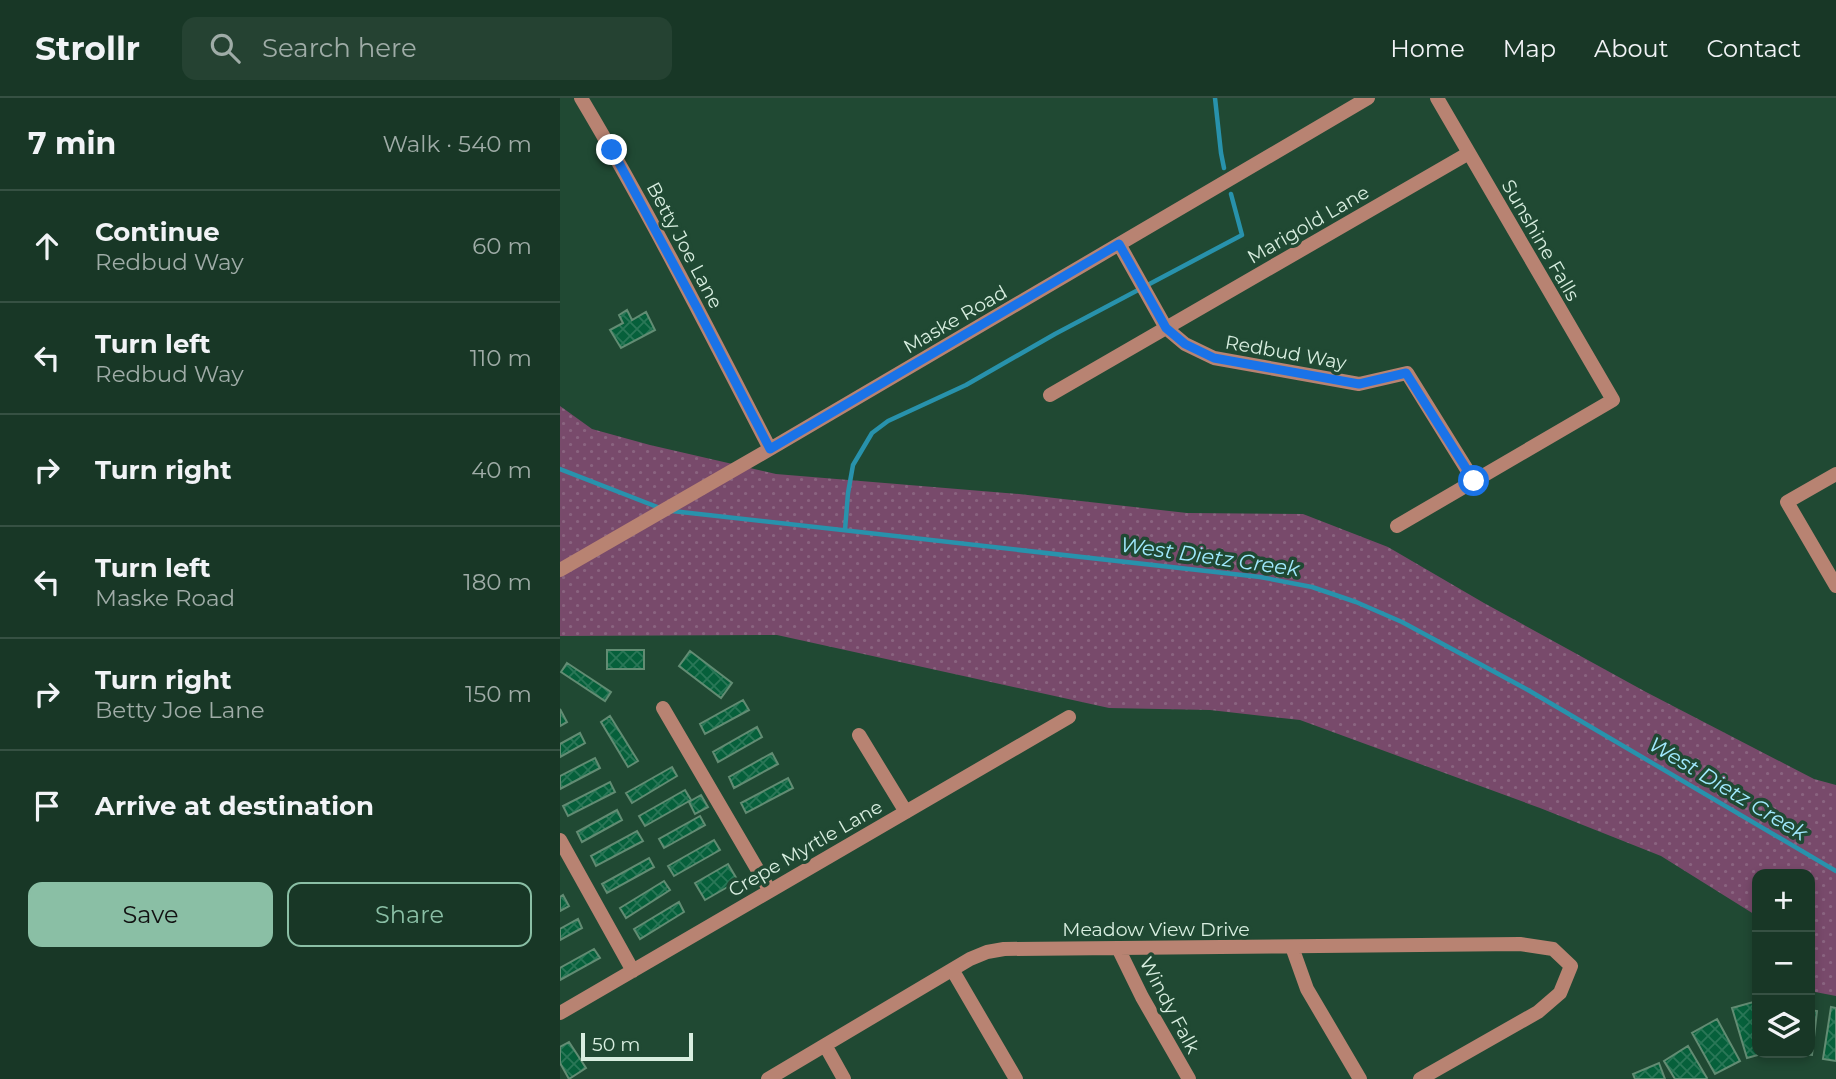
<!DOCTYPE html>
<meta charset="utf-8">
<style>
body{margin:0;font-family:Montserrat,sans-serif;background:#254232;color:#f1f3f6}
.controls{position:absolute;right:21px;bottom:21px;display:grid;overflow:hidden;border-radius:14px;box-shadow:0 4px 10px #0003}
.controls button{width:63px;height:63px;display:grid;place-items:center;padding:0;border:0;border-bottom:2px solid #365143;background:#183726;color:#f1f3f6;font:35px sans-serif}
.scale{position:absolute;left:21px;bottom:18px;width:112px;box-sizing:border-box;padding-left:7px;border:4px solid #d8eee0;border-top:0;font-size:19px;line-height:24px;white-space:nowrap;color:#d8eee0;-webkit-text-stroke:5px #204933;paint-order:stroke}
.stop{position:absolute;width:21px;height:21px;margin:-16px;border:5px solid #1a73e8;border-radius:50%;background:#fff}
.stop.end{background:#1a73e8;border-color:#fff;box-shadow:0 2px 7px #0008}
.list{margin:0;padding:0;list-style:none}
h2{display:flex;justify-content:space-between;align-items:center;height:91px;margin:0;padding:0 28px;font-size:30px}
h2 small{font-size:23px;font-weight:400;color:#9faca7}
.list li{display:grid;grid-template-columns:46px 1fr auto;gap:21px;align-items:center;box-sizing:border-box;height:112px;padding:0 28px;border-top:2px solid #365143}
.list b{display:block;font-size:26px;white-space:nowrap}
.list p{margin:0;font-size:23px;white-space:nowrap;color:#9faca7}
.list em{font-size:23px;font-style:normal;color:#9faca7}
.actions{display:flex;gap:14px;padding:21px 28px}
.actions a{flex:1;padding:16px 0;border:2px solid #8abfa5;border-radius:14px;text-align:center;font-size:24px;color:#8abfa5}
.actions .main{background:#8abfa5;color:#111}
.icon{flex:none;width:38px;height:38px;fill:none;stroke:currentColor;stroke-width:2;stroke-linecap:round;stroke-linejoin:round}
.map{position:relative;flex:none;width:1276px;height:981px;overflow:hidden}
header{display:flex;align-items:center;gap:42px;box-sizing:border-box;height:98px;padding:0 35px;background:#183726;border-bottom:2px solid #365143}
header strong{font-size:33px}
nav{display:flex;gap:38px;margin-inline-start:auto;font-size:24px}
.search{width:490px;height:63px;background:#254232;display:flex;align-items:center;gap:18px;box-sizing:border-box;padding:0 24px;border-radius:14px;color:#9faca7;font-size:26px}
main{display:flex}
aside{flex:1;background:#183726}
.map>svg:first-child{display:block}
.park{fill:url(#park-dots)}
.lines{fill:none;stroke-linecap:round;stroke-linejoin:round}
.stream{stroke:#2892ac;stroke-width:4.5}
.building{fill:url(#building-cross-hatch);stroke:#628c73;stroke-width:2}
.minor{stroke:#b88372;stroke-width:14}
.route{stroke:#1a73e8;stroke-width:9}
.labels{text-anchor:middle;stroke-width:7;stroke-linejoin:round;paint-order:stroke}
.street-label{font-size:19px;fill:#d8eee0;stroke:#204933}
.water-label{font-size:21px;font-style:italic;fill:#a0e9fe;stroke:#204933}
</style>
<header>
<strong>Strollr</strong>
<div class="search"><svg class="icon" aria-label="search" viewBox="0 0 24 24"><circle cx="10" cy="10" r="6"/><path d="M15 15l6 6"/></svg>Search here</div>
<nav><a>Home</a><a>Map</a><a>About</a><a>Contact</a></nav>
</header>
<main>
<aside>
<h2>7 min<small>Walk · 540 m</small></h2>
<ul class="list">
<li><svg class="icon" aria-label="ahead" viewBox="0 0 24 24"><path d="M12 20V5M6 11l6-6 6 6"/></svg><div><b>Continue</b><p>Redbud Way</p></div><em>60 m</em></li>
<li><svg class="icon" aria-label="left" viewBox="0 0 24 24"><path d="M17 20v-9H6M10 6l-5 5 5 5"/></svg><div><b>Turn left</b><p>Redbud Way</p></div><em>110 m</em></li>
<li><svg class="icon" aria-label="right" viewBox="0 0 24 24"><path d="M7 20v-9h11M14 6l5 5-5 5"/></svg><div><b>Turn right</b></div><em>40 m</em></li>
<li><svg class="icon" aria-label="left" viewBox="0 0 24 24"><path d="M17 20v-9H6M10 6l-5 5 5 5"/></svg><div><b>Turn left</b><p>Maske Road</p></div><em>180 m</em></li>
<li><svg class="icon" aria-label="right" viewBox="0 0 24 24"><path d="M7 20v-9h11M14 6l5 5-5 5"/></svg><div><b>Turn right</b><p>Betty Joe Lane</p></div><em>150 m</em></li>
<li><svg class="icon" aria-label="arrive" viewBox="0 0 24 24"><path d="M6 21V4h12l-3 4 3 4H6"/></svg><div><b>Arrive at destination</b></div></li>
</ul>
<div class="actions"><a class="main">Save</a><a>Share</a></div>
</aside>
<div class="map">
<svg width="1276" height="981" viewBox="0 0 1276 981">
<defs>
<pattern id="park-dots" width="8" height="8" patternUnits="userSpaceOnUse" patternTransform="scale(1.75)"><rect width="8" height="8" fill="#784a6b"/><path d="M2 2h.1M6 6h.1" fill="none" stroke="#8a6480" stroke-width="1.8" stroke-linecap="round"/></pattern>
<pattern id="building-cross-hatch" width="8" height="8" patternUnits="userSpaceOnUse" patternTransform="scale(1.75)"><rect width="8" height="8" fill="#06603b"/><path d="M0 0l8 8M0 8l8-8" fill="none" stroke="#2a7757"/></pattern>
</defs>
<rect width="100%" height="100%" fill="#204933"/>
<path class="park" d="M0 308 32 331 90 347 216 376 459 396 627 415 743 416 828 449 924 505 1086 594 1254 681 1276 687V898L1250 893V776H1197V818L1101 758 980 710 740 622 650 612 549 610 217 537 0 538Z"/>
<g class="lines">
<path class="stream" d="M655 0 661 55 664 70
M0 371 100 410
M112 413 700 479 752 489 796 504 842 524 968 592 1276 773
M285 432 288 395 293 367 312 335 328 323 406 287 495 236 682 137 671 96"/>
</g>
<path class="building" d="M67 212 72 222 86 214 95 232 61 250 50 232 63 225 59 217Z
M47 552H84V571H47Z
M130 553 172 585 161 600 119 568Z
M7 565 51 594 45 603 1 574Z
M183 602 189 612 145 636 140 626Z
M0 611 7 624 0 628Z
M50 618 78 663 68 669 41 624Z
M197 629 202 639 158 664 153 654Z
M20 635 25 645 0 659V646Z
M212 655 218 666 174 690 169 679Z
M35 660 40 670 0 691V678Z
M112 669 117 678 72 705 66 695Z
M228 680 233 690 186 715 181 705Z
M50 684 55 694 8 718 3 708Z
M125 692 131 702 85 728 79 718Z
M141 697 148 709 135 716 129 704Z
M57 712 62 722 22 744 17 734Z
M140 718 145 727 104 750 99 741Z
M77 733 83 743 36 768 31 758Z
M154 742 160 752 114 778 108 768Z
M89 760 94 769 47 795 42 786Z
M168 766 178 783 145 802 135 785Z
M104 783 110 792 66 820 60 810Z
M3 797 9 808 0 813V799Z
M119 804 124 814 80 841 74 831Z
M18 821 22 830 0 842V831Z
M34 851 40 860 0 882V870Z
M1197 903V955H1205L1187 960 1172 910Z
M1271 909 1276 910V963L1263 961Z
M1250 912 1257 913 1252 957 1228 955H1250Z
M1157 921 1180 963 1155 976 1132 935Z
M9 944 26 970 9 981 0 965V949Z
M1128 948 1147 980 1146 981H1115L1104 963Z
M1099 965 1105 981H1075L1073 976Z"/>
<g class="lines">
<path class="minor" d="M21 0C89 114 149 233 210 351
M559 146 606 230 625 246 654 260 799 286 847 275 914 383
M490 297 909 55
M1276 376 1227 404 1276 488
M837 428 1053 302 877 0
M0 472 210 351 808 0
M103 610 210 793
M299 637 346 714
M0 742 73 873
M732 849 747 891 800 981
M558 850 582 899 629 981
M393 873 456 981
M0 915 509 619
M265 947 284 981
M208 981 410 861 427 854 444 851 960 846 993 851 1011 868 1000 895 978 914 860 981"/>
</g>
<g class="lines">
<path class="route" d="M52 52 136 208 210 351 559 146 606 230 625 246 654 260 799 286 846 275 914 383"/>
</g>
<g class="labels">
<g class="street-label">
<text transform="translate(748 126) rotate(-30)" y="7">Marigold Lane</text>
<text transform="translate(981 142) rotate(60)" y="7">Sunshine Falls</text>
<text transform="translate(125 147) rotate(62)" y="7">Betty Joe Lane</text>
<text transform="translate(395 221) rotate(-30)" y="7">Maske Road</text>
<text transform="translate(726 254) rotate(10)" y="7">Redbud Way</text>
<text transform="translate(245 750) rotate(-30)" y="7">Crepe Myrtle Lane</text>
<text x="596" y="838">Meadow View Drive</text>
<text transform="translate(610 907) rotate(62)" y="7">Windy Falk</text>
</g>
<g class="water-label">
<text transform="translate(650 459) rotate(8)" y="7">West Dietz Creek</text>
<text transform="translate(1168 691) rotate(31)" y="7">West Dietz Creek</text>
</g>
</g>
</svg>
<div class="controls">
<button>+</button>
<button>−</button>
<button><svg class="icon" aria-label="layers" viewBox="0 0 24 24"><path d="M12 4l9 5-9 5-9-5zM3 14l9 5 9-5"/></svg></button>
</div>
<div class="scale">50 m</div>
<div class="stop" style="left:914px;top:383px"></div>
<div class="stop end" style="left:52px;top:52px"></div>
</div>
</main>
